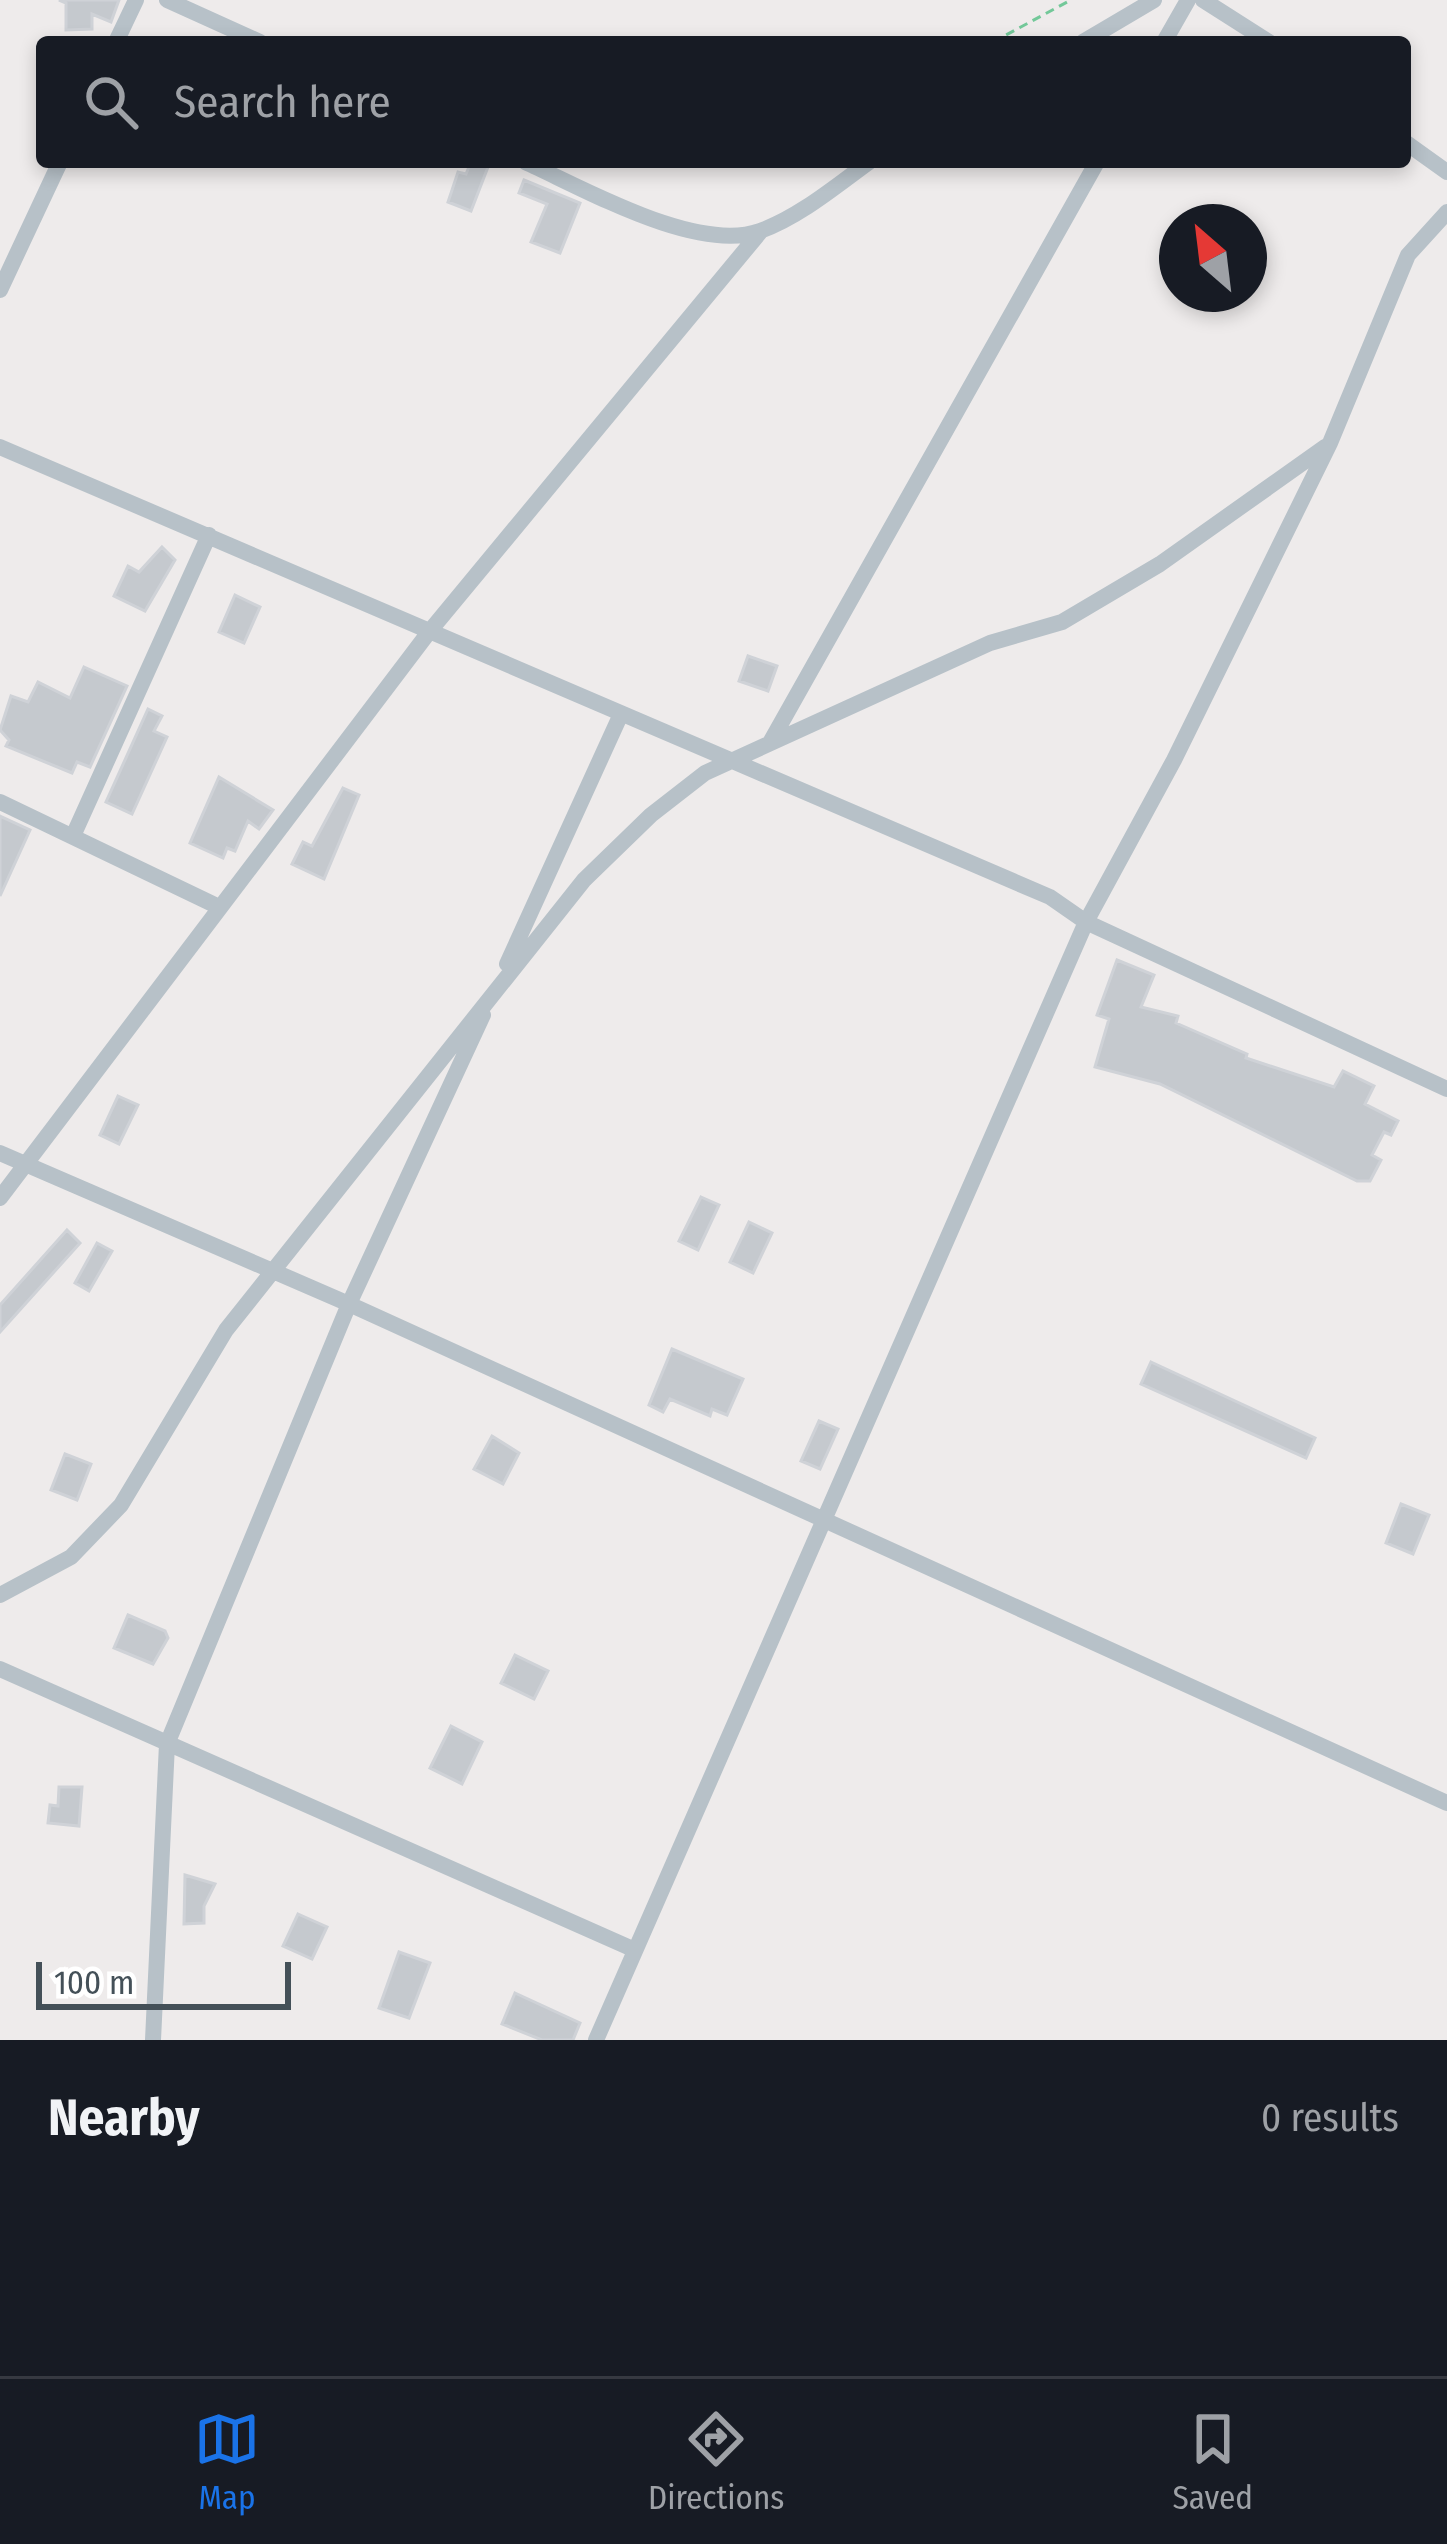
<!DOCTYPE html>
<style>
body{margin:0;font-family:"Fira Sans Condensed",sans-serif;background:#242831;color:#f1f3f6}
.compass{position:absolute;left:1159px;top:204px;width:108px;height:108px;border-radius:50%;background:#171b24;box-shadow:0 6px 18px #0003;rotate:332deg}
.scale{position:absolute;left:36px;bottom:30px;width:255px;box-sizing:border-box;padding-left:12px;border:6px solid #445058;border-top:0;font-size:33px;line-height:42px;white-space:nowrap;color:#445058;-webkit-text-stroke:9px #fff;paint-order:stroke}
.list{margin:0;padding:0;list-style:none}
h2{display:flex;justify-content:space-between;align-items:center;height:156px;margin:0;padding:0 48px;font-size:51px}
h2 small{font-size:39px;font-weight:400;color:#9ea1a6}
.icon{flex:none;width:66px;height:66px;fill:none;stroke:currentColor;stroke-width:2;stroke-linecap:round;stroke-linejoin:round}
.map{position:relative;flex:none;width:1447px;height:2040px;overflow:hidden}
.search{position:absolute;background:#171b24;box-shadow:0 6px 18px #0003;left:36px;right:36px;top:36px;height:132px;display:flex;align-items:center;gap:30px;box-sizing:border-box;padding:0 42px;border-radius:12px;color:#9ea1a6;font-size:45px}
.sheet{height:336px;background:#171b24}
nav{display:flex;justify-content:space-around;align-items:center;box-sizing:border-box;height:168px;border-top:3px solid #363941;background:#171b24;font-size:33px;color:#9ea1a6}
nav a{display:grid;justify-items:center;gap:6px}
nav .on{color:#1a73e8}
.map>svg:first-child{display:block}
.building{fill:#c5c9ce;stroke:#cfd2d7;stroke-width:3}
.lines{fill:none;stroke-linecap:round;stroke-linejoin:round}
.path{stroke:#73c899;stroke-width:3;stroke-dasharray:9 6;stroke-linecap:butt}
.minor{stroke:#b7c1c8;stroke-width:16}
</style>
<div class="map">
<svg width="1447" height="2040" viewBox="0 0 1447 2040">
<rect width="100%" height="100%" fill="#eeebeb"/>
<path class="building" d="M59 0H119L111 22 92 14V29L66 30V3Z
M471 162 488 167 471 211 448 202 458 172 466 174Z
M524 180 580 203 560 253 531 242 547 204 519 193Z
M162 547 175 560 145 611 114 596 128 566 139 572Z
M235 595 260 607 244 643 219 632Z
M748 656 777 666 768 691 739 681Z
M84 667 127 686 90 767 77 762 72 773 6 746 9 740 0 730 11 696 28 702 38 682 70 698Z
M148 709 162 716 154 731 167 737 132 814 106 802Z
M219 777 273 810 259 829 248 821 235 851 227 848 223 858 190 843Z
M343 788 359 795 324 879 292 864 303 842 312 846Z
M0 816 30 830 0 896Z
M1117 960 1154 975 1141 1007 1178 1016 1176 1023 1247 1054 1246 1058 1334 1087 1343 1071 1374 1086 1365 1104 1398 1121 1391 1135 1384 1132 1372 1155 1381 1160 1370 1181H1357L1160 1084 1095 1067 1109 1019 1097 1015Z
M118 1096 138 1105 119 1144 100 1135Z
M701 1197 719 1205 698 1250 679 1241Z
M749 1222 772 1233 753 1273 730 1262Z
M67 1230 80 1243 0 1332V1305Z
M97 1243 112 1251 89 1291 75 1283Z
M672 1349 743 1379 727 1415 712 1409 710 1416 670 1399 663 1412 649 1405Z
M1151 1362 1315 1438 1306 1458 1141 1384Z
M819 1421 838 1429 820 1469 801 1461Z
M492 1436 519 1453 503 1484 474 1469Z
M65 1454 91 1464 77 1500 51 1490Z
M1401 1504 1429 1515 1413 1554 1386 1543Z
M128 1615 165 1631 168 1638 153 1664 114 1648Z
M515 1655 548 1671 534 1699 501 1683Z
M451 1726 482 1742 462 1784 430 1768Z
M59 1787H82L79 1826 48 1823 50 1805 58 1806Z
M185 1875 215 1884 204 1906V1923L184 1924Z
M298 1914 327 1927 312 1959 283 1946Z
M399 1952 430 1963 409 2018 379 2008Z
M515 1993 580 2023 573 2040H542L502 2024Z"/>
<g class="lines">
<path class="path" d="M993 42 1071 0"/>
<path class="minor" d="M167 0 260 42
M1203 0 1269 42
M116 42 136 0
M1083 42 1154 0
M1164 42 1188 0
M1405 142 1447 172
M525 162C583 188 697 254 760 231 799 217 836 186 869 162
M0 290 60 162
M0 447 1050 897 1086 922 1447 1089
M771 741 1097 162
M0 802 219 907
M73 836 209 535
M507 964 621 714
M0 1153 349 1304 1447 1803
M0 1198 429 632 761 231
M0 1595 71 1557 121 1505 226 1330 584 880 651 815 705 773 990 643 1062 622 1160 564 1325 447
M0 1669 635 1950
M153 2040 167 1744 349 1304 483 1015
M596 2040 1086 922 1174 760 1330 443 1408 255 1447 212"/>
</g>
</svg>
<svg class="compass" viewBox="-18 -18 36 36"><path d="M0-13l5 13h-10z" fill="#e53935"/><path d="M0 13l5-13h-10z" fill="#9ea1a6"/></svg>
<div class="scale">100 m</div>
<div class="search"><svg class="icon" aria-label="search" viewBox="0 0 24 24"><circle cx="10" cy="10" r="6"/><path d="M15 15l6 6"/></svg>Search here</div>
</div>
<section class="sheet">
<h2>Nearby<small>0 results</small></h2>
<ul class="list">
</ul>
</section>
<nav>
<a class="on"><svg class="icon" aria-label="map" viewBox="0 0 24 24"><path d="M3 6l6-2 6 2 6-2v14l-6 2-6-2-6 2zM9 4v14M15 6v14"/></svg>Map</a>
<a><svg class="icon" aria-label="directions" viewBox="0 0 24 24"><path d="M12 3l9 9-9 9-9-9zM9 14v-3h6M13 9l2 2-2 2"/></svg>Directions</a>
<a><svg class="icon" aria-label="saved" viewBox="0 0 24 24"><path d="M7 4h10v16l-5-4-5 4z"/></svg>Saved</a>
</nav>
